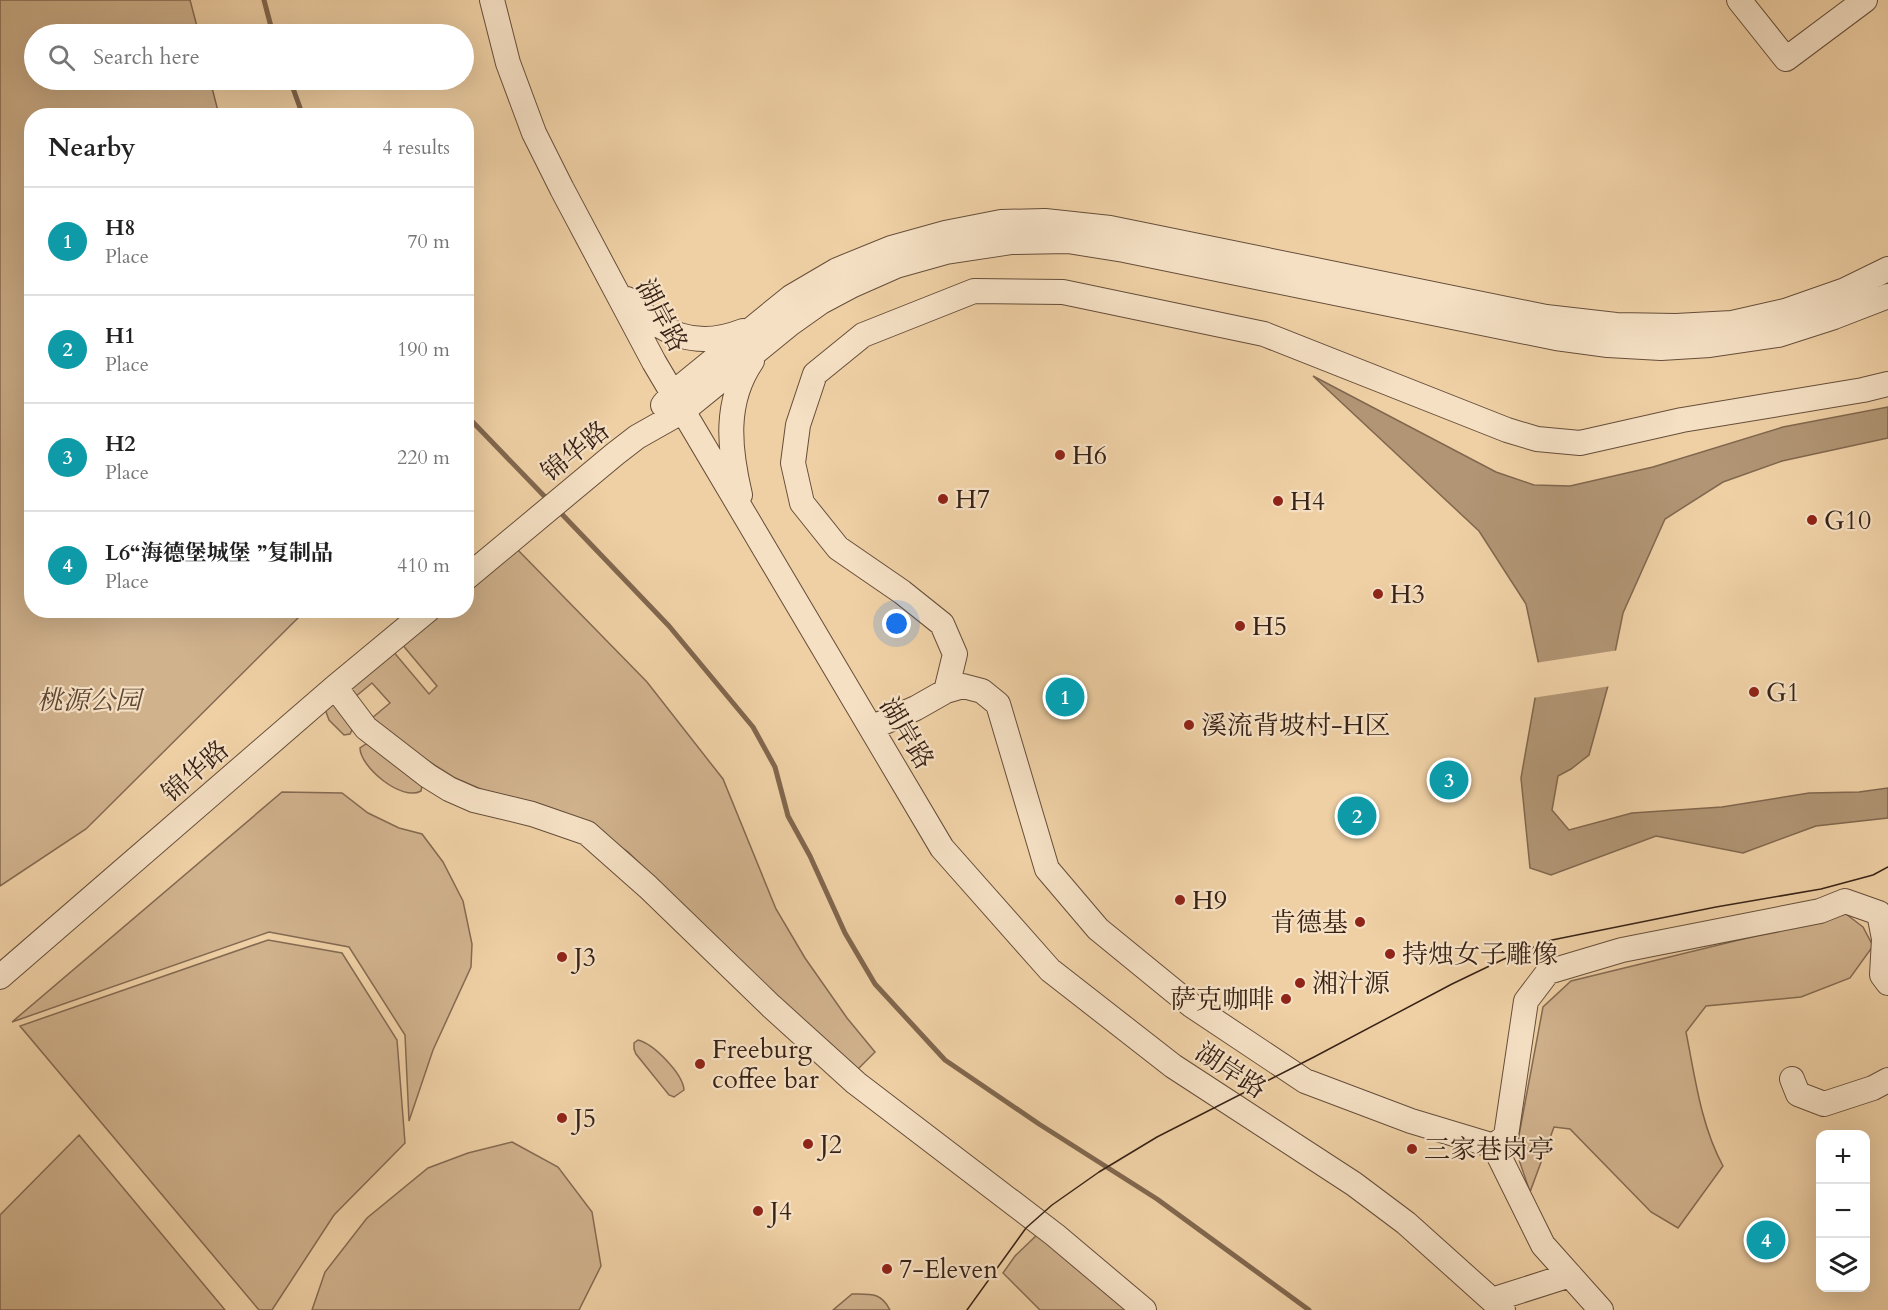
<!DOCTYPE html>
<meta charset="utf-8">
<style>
body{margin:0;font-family:Cardo,"Noto Serif SC",serif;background:#f6f6f6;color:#222}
.controls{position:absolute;right:18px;bottom:18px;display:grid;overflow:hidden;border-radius:12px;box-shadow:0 6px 24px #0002}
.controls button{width:54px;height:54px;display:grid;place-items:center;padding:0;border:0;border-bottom:2px solid #e0e0e0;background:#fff;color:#222;font:30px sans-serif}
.you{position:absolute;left:897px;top:624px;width:21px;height:21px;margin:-15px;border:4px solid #fff;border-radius:50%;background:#1a73e8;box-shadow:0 0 0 9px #1a73e833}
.badge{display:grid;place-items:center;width:39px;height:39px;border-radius:50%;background:#8f2418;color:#fff;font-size:20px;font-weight:700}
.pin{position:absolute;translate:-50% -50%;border:3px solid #fff;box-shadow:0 2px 6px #0006}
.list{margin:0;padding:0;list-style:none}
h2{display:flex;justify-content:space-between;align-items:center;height:78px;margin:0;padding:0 24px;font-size:26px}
h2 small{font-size:20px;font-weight:400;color:#767676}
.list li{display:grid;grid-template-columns:39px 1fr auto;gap:18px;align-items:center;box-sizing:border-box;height:108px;padding:0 24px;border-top:2px solid #e0e0e0}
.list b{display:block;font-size:22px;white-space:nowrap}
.list p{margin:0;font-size:20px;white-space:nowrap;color:#767676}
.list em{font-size:20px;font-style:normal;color:#767676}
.icon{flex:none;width:33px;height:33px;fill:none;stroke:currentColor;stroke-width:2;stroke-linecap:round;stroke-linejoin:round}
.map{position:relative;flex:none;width:1888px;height:1310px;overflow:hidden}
.search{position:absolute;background:#fff;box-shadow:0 6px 24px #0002;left:24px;top:24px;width:450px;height:66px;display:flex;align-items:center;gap:15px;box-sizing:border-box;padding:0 21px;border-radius:33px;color:#767676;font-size:22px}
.panel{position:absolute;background:#fff;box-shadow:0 6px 24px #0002;left:24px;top:108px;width:450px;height:510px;border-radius:24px}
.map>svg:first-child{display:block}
.green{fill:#d0b28d;stroke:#846a52;stroke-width:1.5}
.water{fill:#b19574;stroke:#81674e;stroke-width:1.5}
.pier{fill:#efd0a5}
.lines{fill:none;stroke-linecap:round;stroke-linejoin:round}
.stream{stroke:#81674e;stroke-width:5}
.minor-casing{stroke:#664e3a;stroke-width:26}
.minor{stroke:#f5e0c4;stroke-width:24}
.tram{stroke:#382216;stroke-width:1.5}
.poi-dot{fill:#8f2418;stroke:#f5e0c4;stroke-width:2}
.labels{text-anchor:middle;stroke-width:4.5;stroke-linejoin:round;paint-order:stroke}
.street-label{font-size:26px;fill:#382216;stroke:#f5e0c4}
.poi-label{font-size:26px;fill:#382216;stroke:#f5e0c4;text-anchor:start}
.park-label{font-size:26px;font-style:italic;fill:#5e4634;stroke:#f5e0c4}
</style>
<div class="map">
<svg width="1888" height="1310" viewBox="0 0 1888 1310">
<rect width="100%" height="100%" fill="#efd0a5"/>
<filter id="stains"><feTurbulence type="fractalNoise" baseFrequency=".00333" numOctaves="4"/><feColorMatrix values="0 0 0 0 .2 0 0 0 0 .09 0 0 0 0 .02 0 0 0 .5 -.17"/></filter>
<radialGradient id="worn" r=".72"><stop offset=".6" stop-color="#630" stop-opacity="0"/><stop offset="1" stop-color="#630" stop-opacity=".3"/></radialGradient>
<path class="green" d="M0 0H190L199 34H34V80H210L219 115 32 116V610L305 611 86 829 0 886Z
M515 547 647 682 723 779 776 909 805 958 847 1018 875 1052 857 1070 810 1028 628 852 590 826 565 813 540 804 483 790 455 778 414 752 372 718 390 703 372 683 355 697 347 688 392 650 429 694 437 686 401 643 439 611 466 610 467 588Z
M334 704 353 728 350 734 344 735 329 720 325 709Z
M366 744 376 746 422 786 421 791C402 802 360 767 360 748Z
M282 792 342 793 368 813 399 828 422 834 443 862 463 901 472 944 471 967 433 1050 409 1121 405 1035 349 947 269 932 12 1022Z
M1846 914 1863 927 1873 946 1850 978 1801 997 1706 1006 1686 1032C1695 1077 1701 1126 1723 1166L1678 1228 1651 1212 1570 1129 1554 1127 1530 1192 1516 1151 1543 1007 1571 981Z
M268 940 342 953 397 1040 405 1143 334 1215 272 1310H259L20 1026Z
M638 1040C654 1044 683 1074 684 1090L674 1097 669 1095 636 1054 634 1049V1043Z
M79 1135 225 1310H0V1215Z
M512 1142 558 1167 592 1212 601 1266 579 1310H312L325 1272 367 1218 428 1168 468 1153Z
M1040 1232 1133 1310H1040L1003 1273 1015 1256Z
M852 1294C870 1294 881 1292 890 1310H833Z"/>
<path class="water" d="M1313 376 1496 472 1534 485 1570 486 1653 467 1783 427 1888 407V438L1782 461 1723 482 1665 519 1623 613 1609 682 1589 755 1571 769 1558 776 1552 810 1569 830 1632 813 1722 807 1809 793 1859 792 1888 788V818L1816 826 1743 853 1656 836 1551 875 1530 868 1521 778 1540 670 1526 604 1479 531Z"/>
<path class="pier" d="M1619 650 1611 686 1532 698 1537 670 1535 663Z"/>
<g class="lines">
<path class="stream" d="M264 0 273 34
M290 80 303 116
M466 415 549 501
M557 509 669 626 753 727 775 767 788 816 810 856 845 933 875 984 945 1060 1039 1124 1157 1199 1309 1310"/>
<g class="minor-casing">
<path id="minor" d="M492 0 508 63 534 133 562 189 654 362 942 848 1050 970 1173 1066 1354 1184 1406 1223 1503 1310
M1739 0 1786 59 1865 0
M627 299C662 334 695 350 743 331
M663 405 673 393 791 297 837 270 891 248 945 233 1001 222 1045 221 1110 228 1546 317 1616 325 1676 326 1732 323 1785 311 1845 290 1888 269
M740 495C729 448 724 402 752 361
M466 578 615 454 637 437 683 411 790 324 821 302 853 285 896 266 946 252 1012 242 1068 241 1124 250 1556 338 1608 345 1661 348 1710 345 1778 335 1834 317 1888 296
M335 687 366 728 428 776 449 789 474 800 532 814 587 833 648 887 771 1006 856 1083 1055 1235 1144 1310
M946 691 955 654 942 624 902 592 838 548 802 503 793 463 798 425 815 374 863 335 974 291 1063 292 1264 334 1507 430 1537 439 1580 443 1682 420 1863 390 1888 384
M871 728 916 708 946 691 963 686 982 691 998 704 1047 869 1098 929 1191 1005 1305 1081 1411 1121 1494 1146 1506 1136 1526 1001 1548 972 1622 950 1820 911 1845 901 1879 913 1884 939 1882 975 1888 983
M0 977 335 687 428 610
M1792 1079 1798 1094 1824 1104 1873 1088 1888 1080
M1494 1146 1543 1245 1601 1310
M1492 1300 1570 1275"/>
</g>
<use href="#minor" class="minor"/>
<path class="tram" d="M967 1310 1026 1228 1052 1205 1099 1172 1157 1137 1314 1057 1452 984 1504 959 1552 940 1716 907 1821 889 1873 875 1888 867"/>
</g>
<g class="poi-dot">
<circle cx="1060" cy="455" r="6"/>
<circle cx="943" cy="499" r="6"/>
<circle cx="1278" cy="501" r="6"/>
<circle cx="1812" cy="520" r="6"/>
<circle cx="1378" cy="594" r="6"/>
<circle cx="1240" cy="626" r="6"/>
<circle cx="1754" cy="692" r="6"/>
<circle cx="1189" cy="725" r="6"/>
<circle cx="1180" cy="900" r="6"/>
<circle cx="1360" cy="922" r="6"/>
<circle cx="1390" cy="954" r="6"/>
<circle cx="562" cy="957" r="6"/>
<circle cx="1300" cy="983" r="6"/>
<circle cx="1286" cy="999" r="6"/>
<circle cx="700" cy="1064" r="6"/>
<circle cx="562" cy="1118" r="6"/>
<circle cx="808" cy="1144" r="6"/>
<circle cx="1412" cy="1149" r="6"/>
<circle cx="758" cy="1211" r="6"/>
<circle cx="887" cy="1269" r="6"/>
</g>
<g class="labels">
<g class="street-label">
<text transform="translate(662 315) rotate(62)" y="9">湖岸路</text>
<text transform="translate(575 451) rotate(-39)" y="9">锦华路</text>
<text transform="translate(907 733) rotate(59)" y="9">湖岸路</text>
<text transform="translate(195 771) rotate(-41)" y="9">锦华路</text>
<text transform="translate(1231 1070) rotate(33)" y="9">湖岸路</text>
</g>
<g class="poi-label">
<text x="1072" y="464">H6</text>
<text x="955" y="508">H7</text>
<text x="1290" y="510">H4</text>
<text x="1824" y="529">G10</text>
<text x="1390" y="603">H3</text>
<text x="1252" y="635">H5</text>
<text x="1766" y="701">G1</text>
<text x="1201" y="734">溪流背坡村-H区</text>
<text x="1192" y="909">H9</text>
<text x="1348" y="931" text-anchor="end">肯德基</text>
<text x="1402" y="963">持烛女子雕像</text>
<text x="574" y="966">J3</text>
<text x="1312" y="992">湘汁源</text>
<text x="1274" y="1008" text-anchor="end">萨克咖啡</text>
<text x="712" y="1058">Freeburg<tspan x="712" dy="30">coffee bar</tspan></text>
<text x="574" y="1127">J5</text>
<text x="820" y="1153">J2</text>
<text x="1424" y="1158">三家巷岗亭</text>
<text x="770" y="1220">J4</text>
<text x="899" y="1278">7-Eleven</text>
</g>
<g class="park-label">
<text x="89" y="709">桃源公园</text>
</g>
</g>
<rect width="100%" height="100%" filter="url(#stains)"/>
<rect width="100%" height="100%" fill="url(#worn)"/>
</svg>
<div class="controls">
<button>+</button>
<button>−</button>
<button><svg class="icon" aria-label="layers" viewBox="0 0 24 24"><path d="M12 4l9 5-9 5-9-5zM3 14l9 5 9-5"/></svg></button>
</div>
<div class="you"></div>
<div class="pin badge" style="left:1065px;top:697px;background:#0f9aa8">1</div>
<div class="pin badge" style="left:1357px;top:816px;background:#0f9aa8">2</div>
<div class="pin badge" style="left:1449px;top:780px;background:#0f9aa8">3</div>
<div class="pin badge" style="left:1766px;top:1240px;background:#0f9aa8">4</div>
<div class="search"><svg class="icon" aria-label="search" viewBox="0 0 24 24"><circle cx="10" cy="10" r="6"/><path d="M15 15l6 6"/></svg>Search here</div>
<section class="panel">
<h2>Nearby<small>4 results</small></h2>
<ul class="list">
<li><span class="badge" style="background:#0f9aa8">1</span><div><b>H8</b><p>Place</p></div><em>70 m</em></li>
<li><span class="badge" style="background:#0f9aa8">2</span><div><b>H1</b><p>Place</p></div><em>190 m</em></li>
<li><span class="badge" style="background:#0f9aa8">3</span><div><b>H2</b><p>Place</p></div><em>220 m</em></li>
<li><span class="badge" style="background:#0f9aa8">4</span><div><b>L6“海德堡城堡 ”复制品</b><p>Place</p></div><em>410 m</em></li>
</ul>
</section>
</div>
